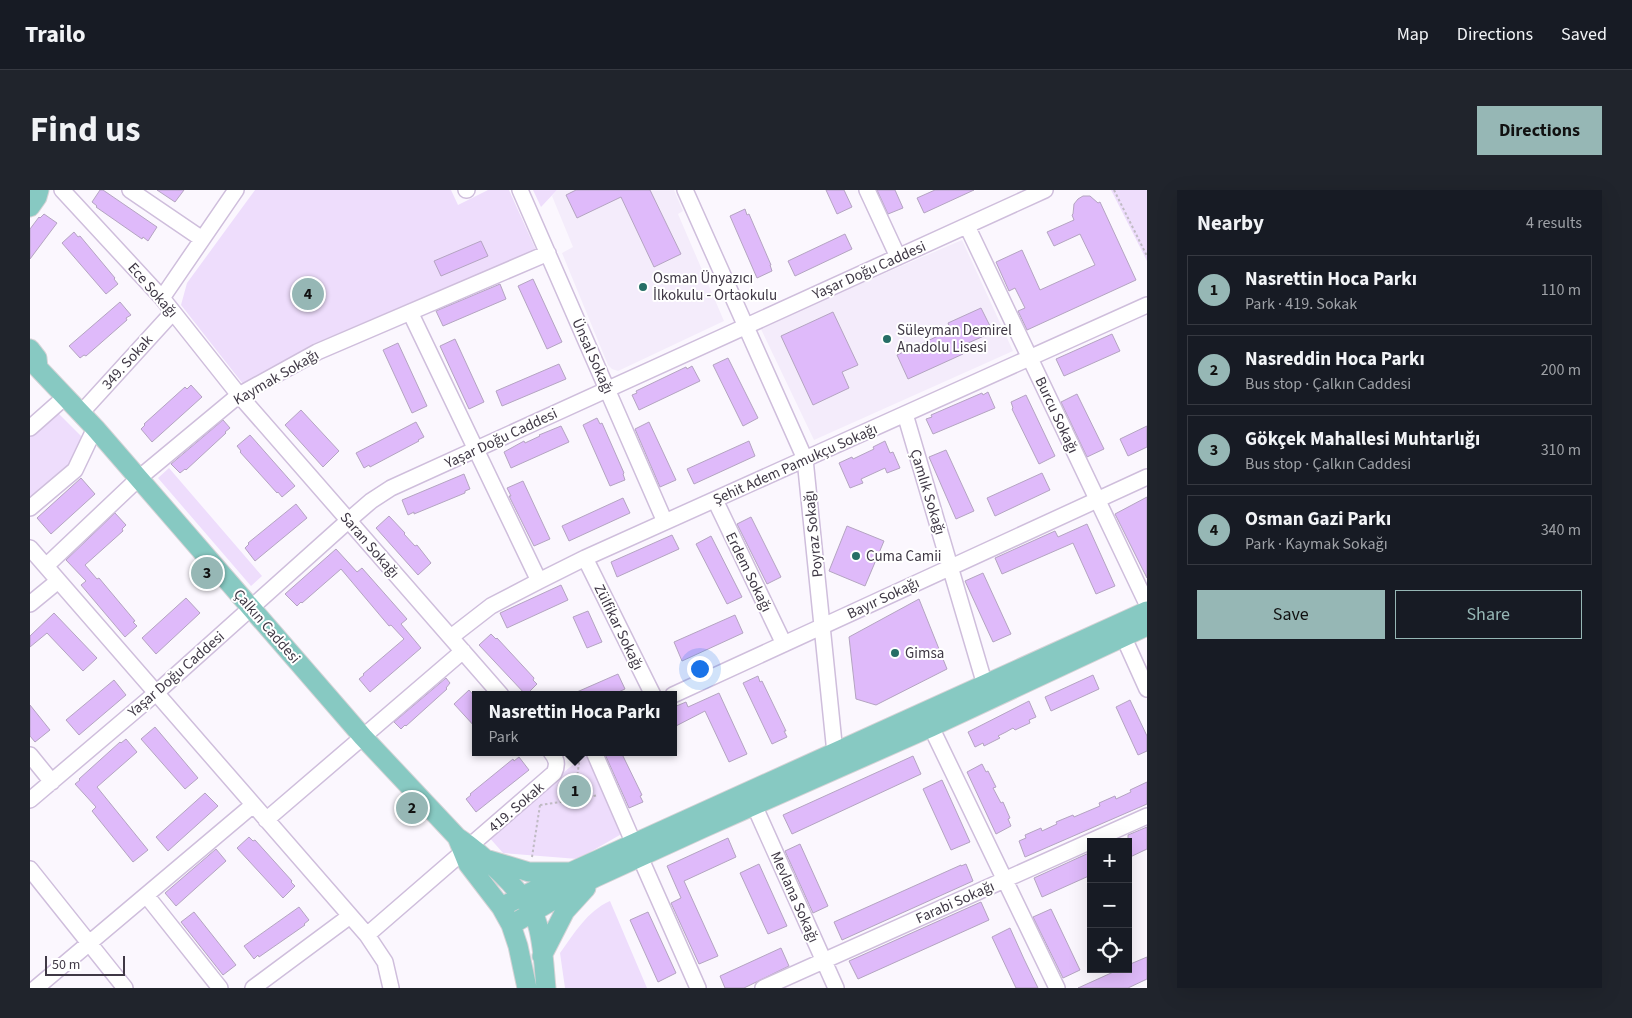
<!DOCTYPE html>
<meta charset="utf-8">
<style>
body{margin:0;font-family:"Source Sans 3",sans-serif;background:#20242c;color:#f1f3f6}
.controls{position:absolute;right:15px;bottom:15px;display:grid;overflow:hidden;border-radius:0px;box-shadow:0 5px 20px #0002}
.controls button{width:45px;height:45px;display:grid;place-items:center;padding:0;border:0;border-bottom:1px solid #363941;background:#171b24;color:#f1f3f6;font:25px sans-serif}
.scale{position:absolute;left:15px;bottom:12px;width:80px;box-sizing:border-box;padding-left:5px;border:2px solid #3f3845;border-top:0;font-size:14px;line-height:18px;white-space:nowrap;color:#3f3845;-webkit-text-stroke:4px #fff;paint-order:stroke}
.you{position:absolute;left:669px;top:478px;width:18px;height:18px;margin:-12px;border:4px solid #fff;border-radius:50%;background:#1a73e8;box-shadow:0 0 0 8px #1a73e833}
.badge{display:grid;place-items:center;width:32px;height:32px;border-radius:50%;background:#96b7b5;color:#111;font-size:16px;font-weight:700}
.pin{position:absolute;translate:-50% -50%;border:2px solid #fff;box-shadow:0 1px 5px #0006}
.popup{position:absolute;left:442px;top:501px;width:205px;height:65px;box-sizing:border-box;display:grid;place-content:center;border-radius:0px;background:#171b24;filter:drop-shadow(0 1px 4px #0005);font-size:16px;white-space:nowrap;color:#9ea1a6}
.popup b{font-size:19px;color:#f1f3f6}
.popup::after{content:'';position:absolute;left:50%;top:100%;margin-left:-10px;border:10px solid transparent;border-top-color:#171b24}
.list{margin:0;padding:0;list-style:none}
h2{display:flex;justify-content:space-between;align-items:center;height:65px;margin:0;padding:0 20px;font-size:21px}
h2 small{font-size:16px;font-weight:400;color:#9ea1a6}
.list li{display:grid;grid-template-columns:32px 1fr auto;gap:15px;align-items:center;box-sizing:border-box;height:70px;margin:0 10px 10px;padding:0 10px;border:1px solid #363941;border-radius:0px}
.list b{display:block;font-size:19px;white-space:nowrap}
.list p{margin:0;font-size:16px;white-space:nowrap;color:#9ea1a6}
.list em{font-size:16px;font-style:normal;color:#9ea1a6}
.actions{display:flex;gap:10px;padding:15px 20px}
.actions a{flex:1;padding:11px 0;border:1px solid #96b7b5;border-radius:0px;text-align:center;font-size:18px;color:#96b7b5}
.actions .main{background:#96b7b5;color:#111}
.icon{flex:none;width:28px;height:28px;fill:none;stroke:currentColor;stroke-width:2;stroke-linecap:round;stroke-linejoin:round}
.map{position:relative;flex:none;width:1117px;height:798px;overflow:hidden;border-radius:0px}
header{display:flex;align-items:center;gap:30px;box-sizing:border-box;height:70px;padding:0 25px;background:#171b24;border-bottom:1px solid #363941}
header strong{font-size:24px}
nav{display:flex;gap:28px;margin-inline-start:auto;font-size:18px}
.intro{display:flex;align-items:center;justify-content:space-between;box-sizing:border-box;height:120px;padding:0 30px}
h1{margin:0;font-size:35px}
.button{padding:12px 22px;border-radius:0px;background:#96b7b5;color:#111;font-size:18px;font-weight:700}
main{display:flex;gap:30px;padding:0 30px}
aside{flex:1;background:#171b24;border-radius:0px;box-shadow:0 5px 20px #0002}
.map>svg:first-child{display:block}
.built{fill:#f4ecfb}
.green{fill:#eeddfc}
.building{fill:#dfbafa;stroke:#b4a4c1}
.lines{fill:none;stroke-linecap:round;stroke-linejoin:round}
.minor-casing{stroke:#cfbedc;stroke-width:18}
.major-casing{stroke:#d5d3d6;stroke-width:21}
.path{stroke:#c0bbc4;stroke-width:2;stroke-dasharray:2.5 2.5;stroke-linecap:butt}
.minor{stroke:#fff;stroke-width:15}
.major{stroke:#87c9c2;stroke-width:19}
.poi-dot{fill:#266e66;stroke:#fff;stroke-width:2}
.labels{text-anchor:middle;stroke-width:4;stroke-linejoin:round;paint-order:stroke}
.street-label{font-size:15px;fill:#3f3845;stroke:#fff}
.poi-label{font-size:15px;fill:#3f3845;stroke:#fff;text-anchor:start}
</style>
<header>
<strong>Trailo</strong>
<nav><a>Map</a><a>Directions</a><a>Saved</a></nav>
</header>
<div class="intro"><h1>Find us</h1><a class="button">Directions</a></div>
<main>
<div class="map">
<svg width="1117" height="798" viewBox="0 0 1117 798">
<rect width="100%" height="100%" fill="#fbf7fe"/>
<path class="built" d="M527 0H644L653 21 648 24 694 131 588 181 582 179 578 175 532 63 543 57 522 6Z
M932 50 983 161 784 250 730 137Z"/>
<path class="green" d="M225 0H421L428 15 458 0H479L506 60 283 154 213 194 151 115 157 93Z
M503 0H527L511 17Z
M1081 0H1117V71Z
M26 221 54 249 39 276 0 309V244Z
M139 278 232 386 221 396 128 288Z
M558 562 595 642 548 669 473 663 458 646Z
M580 711 617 798H535L530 763C544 744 557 721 580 711Z"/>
<path class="building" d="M70 0H73L127 37 118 51 113 47 112 49 66 17 67 16 62 12Z
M127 0H154L145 12Z
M546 0H620L651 64 624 77 591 7 547 28 536 5Z
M796 0H814L822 17 807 24Z
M847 0H865L873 18 858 24Z
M905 0H944L894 23 887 8Z
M1053 6H1060L1068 13 1070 12 1106 90 997 140 988 121 995 118 985 98 979 101 966 72 992 60 1010 100 1065 75 1050 44 1024 56 1017 42 1044 30 1042 25 1043 24 1044 14 1048 9Z
M715 19 717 25 719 24 741 75H740L742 81 727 88 700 26Z
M14 24 27 33 0 69V39L9 27 10 28Z
M44 42 48 47 50 46 85 88 84 89 88 94 76 104 32 53Z
M815 44 822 59 765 86 758 71Z
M451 51 458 66 411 86 404 71Z
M503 89 532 152 517 159 488 96Z
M470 94 476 109 413 136 406 121Z
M90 112 101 125 96 128 97 130 56 166 54 165 50 168 39 156Z
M951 118 963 142 929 157 933 164 878 189 867 165 921 140 918 133Z
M803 122 828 175 812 182 819 198 783 215 751 146Z
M1082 144 1090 161 1034 186 1026 169Z
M425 149 454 212 439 219 410 156Z
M368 153 397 216 382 223 353 160Z
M698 168 728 228 713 236 683 175Z
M529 174 536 189 472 216 466 201Z
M662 176 670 191 609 220 602 205 607 203 606 201 656 177 657 179Z
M161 195 172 207 122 252 111 239 115 235 114 234 155 197 157 199Z
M958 202 965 218 903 244 896 229 902 227 901 225 952 203 953 205Z
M1047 204 1074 259 1057 267 1031 212Z
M996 205 1025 266 1009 274 982 219 983 218 981 212Z
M271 220 309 261 293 277 255 235Z
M567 228 570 234 572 233 594 283 593 284 595 290 580 296 553 235Z
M193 230 200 238 195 242 196 243 156 280 155 279 150 283 141 274Z
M386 232 394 247 388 250 389 251 340 277 339 275 334 278 326 263Z
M619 232 646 290 630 297 605 239Z
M531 236 539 252 481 278 474 262 494 251 495 253 510 246 509 245Z
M1117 236V257L1098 266 1090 249Z
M220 245 265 296 252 307 248 302 247 303 210 262 211 261 207 256Z
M719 251 725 266 664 294 657 279Z
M855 251 860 263 863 262 870 278 857 283 855 278 831 289 833 293 820 298 809 273 822 267 823 269 844 259 843 257Z
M916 260 944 321 926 329 899 267Z
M1012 283 1020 300 965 326 957 308Z
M434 284 440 299 435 301V303L384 324V322L378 325 372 310Z
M51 288 65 304 21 344 7 328Z
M493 291 520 349 504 356 479 306H481L477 298Z
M1117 307V388L1085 324Z
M593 308 600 323 539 351 532 336Z
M266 314 277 328 225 371 215 358 219 354 218 353Z
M85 323 96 335 92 339 93 341 55 375 67 389 69 388 105 431 103 432 107 436 95 447 51 395 56 391 36 370Z
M359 326 375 343 374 344 385 356 387 355 401 373 388 385 346 338Z
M721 327 751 387 737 394 707 334Z
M1057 334 1085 396 1066 404 1043 353 972 384 965 368 1025 341 1028 347Z
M817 336 854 351 835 396 799 381Z
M642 345 649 359 587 387 581 372Z
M681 346 712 407 697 414 666 354Z
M306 359 327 382 332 378 377 429 371 434 391 458 340 502 329 489 334 485 333 484 374 449 361 435 359 436 311 379 272 413 271 412 267 416 255 404Z
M953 383 981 444 963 452 935 391Z
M531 395 538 410 477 438 470 423Z
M156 408 170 423 126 464 112 448Z
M889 409 917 479 846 515 826 509 819 447Z
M558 421 572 452 557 458 543 427Z
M24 423 67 468 53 481 17 443 0 457V446Z
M705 425 713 443 652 471 644 452Z
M461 444 466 449 467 448 504 488 503 490 507 494 496 505 449 455Z
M588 484 595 499 582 505H540Z
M1063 485 1069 499 1021 521 1015 507Z
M728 486 730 492 732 491 756 541H754L757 547 742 554 713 493Z
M416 488 420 493 416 498 417 499 376 536 375 535 371 539 364 532Z
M84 490 96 505 49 545 36 530Z
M439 500 446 508V538L424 514Z
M689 503 717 564 699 572 675 521 644 537V517L656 512 658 517Z
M1100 510 1117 546V561L1108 565 1086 517Z
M999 511 1006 527 999 530 1000 533 985 540 983 538 976 542 968 546 970 548 954 556 953 553 945 557 938 542Z
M0 515 20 540 5 552 0 546Z
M125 537 168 588 155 599 111 549Z
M96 549 107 562 67 597 118 660 103 672 62 621 66 617 45 594 50 590 49 589 90 552 91 553Z
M574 562H591L612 605 610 606 613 612 599 618Z
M883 566 891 584 762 644 753 625Z
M489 567 499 580 446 622 436 609 441 605 440 604 483 569 484 571Z
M952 574 956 582 958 581 966 597 963 598 971 613 973 612 980 628 978 629 981 636 966 644 937 582Z
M912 590 940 652 921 660 893 599Z
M1117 592V614L995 667 989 651 996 648 995 645 1011 638 1012 641 1027 634 1026 632 1043 625 1044 627 1070 616 1069 613 1085 606 1086 609 1101 602 1100 600Z
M175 603 188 616 138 661 126 647Z
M1117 637V659L1098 668V645Z
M219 647 223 651 225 650 262 691 261 692 265 696 253 708 207 658Z
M698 648 706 667 654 691 688 766 669 774 641 713 651 708 637 676Z
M770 654 798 716 783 723 755 661Z
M186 659 196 671 146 716 135 703Z
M1061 662V685L1012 707 1004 688Z
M729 674 757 736 738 744 710 683Z
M936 674 943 691 812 750 804 732 931 675V676Z
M951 712 959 730 828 789 819 771Z
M269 717 279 730 274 734 275 735 229 767 228 765 224 769 214 756Z
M1021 719 1050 780 1033 788 1003 727Z
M164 722 206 775 193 785 151 732Z
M618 722 646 783 628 792 600 730Z
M980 738 994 769 1008 798H986L962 747Z
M751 758 759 776 714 798H695L690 786Z
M1117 767V789L1098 798H1048L1090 779H1098V775Z"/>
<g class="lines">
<g class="minor-casing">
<path id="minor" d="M32 0 132 108 209 205 471 505
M100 0 172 49
M436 0H437
M490 0 635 332
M655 0 775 269 805 563
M837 0 868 67
M937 36 1117 414
M132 108 206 0
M380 122 509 391
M51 223 143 122
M875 224 955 495
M0 238 35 207
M685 310 754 454
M0 318 45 280 65 238
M0 358 337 745 355 772 361 798
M555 368 623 505
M16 376 109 288 209 205 287 162 518 63
M0 414 28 391
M421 447 461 416 509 391 555 368 1117 115
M1094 448 1117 499
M643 505 1117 287
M901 537 1027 798
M564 562 604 654
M0 565 22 592
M0 610 126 503 319 330 341 311 361 298 1015 0
M724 615 806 798
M236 630 433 461
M610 667 668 798
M0 679 95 798
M116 705 190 798
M337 745 524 583C528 575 527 569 521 562
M6 798 223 615
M223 798 320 726
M733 798 1117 626"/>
</g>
<g class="major-casing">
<path id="major" d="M0 17 7 7 9 0
M0 159 7 168 8 178 65 238 333 547 427 647C450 662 497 704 506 730 513 748 514 778 516 798
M427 647 438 674 471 717 481 735 488 756 497 798
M459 670 499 682H538
M471 717 541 682 1117 421
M481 735 535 703 566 687 673 638 901 537 1117 436
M512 766 535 721 556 698"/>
</g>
<path class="path" d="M1084 0 1117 66
M544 610 568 605
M510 615 544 610 550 566 549 562
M502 667 510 615H508"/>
<use href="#minor" class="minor"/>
<use href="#major" class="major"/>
</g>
<g class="poi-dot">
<circle cx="613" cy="97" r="5"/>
<circle cx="857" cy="149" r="5"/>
<circle cx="826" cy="366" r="5"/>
<circle cx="865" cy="463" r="5"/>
</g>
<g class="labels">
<g class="street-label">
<text transform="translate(839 80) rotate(-24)" y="5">Yaşar Doğu Caddesi</text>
<text transform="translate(123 100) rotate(49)" y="5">Ece Sokağı</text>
<text transform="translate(563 166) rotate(66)" y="5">Ünsal Sokağı</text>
<text transform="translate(97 172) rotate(-48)" y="5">349. Sokak</text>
<text transform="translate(246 187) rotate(-30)" y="5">Kaymak Sokağı</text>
<text transform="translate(1027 225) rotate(65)" y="5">Burcu Sokağı</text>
<text transform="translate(471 248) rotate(-25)" y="5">Yaşar Doğu Caddesi</text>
<text transform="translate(765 274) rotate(-24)" y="5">Şehit Adem Pamukçu Sokağı</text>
<text transform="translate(898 302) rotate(73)" y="5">Çamlık Sokağı</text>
<text transform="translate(783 344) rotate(-96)" y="5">Poyraz Sokağı</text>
<text transform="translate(340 355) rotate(49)" y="5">Saran Sokağı</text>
<text transform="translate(719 382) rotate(64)" y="5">Erdem Sokağı</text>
<text transform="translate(853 408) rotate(-25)" y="5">Bayır Sokağı</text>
<text transform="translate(237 436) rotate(49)" y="5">Çalkın Caddesi</text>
<text transform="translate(589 437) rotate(64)" y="5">Zülfikar Sokağı</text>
<text transform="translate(146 484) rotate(-41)" y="5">Yaşar Doğu Caddesi</text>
<text transform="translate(486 617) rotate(-41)" y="5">419. Sokak</text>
<text transform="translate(765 707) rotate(66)" y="5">Mevlana Sokağı</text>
<text transform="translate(925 712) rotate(-24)" y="5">Farabi Sokağı</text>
</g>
<g class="poi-label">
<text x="623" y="93">Osman Ünyazıcı<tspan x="623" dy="17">İlkokulu - Ortaokulu</tspan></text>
<text x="867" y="145">Süleyman Demirel<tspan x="867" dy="17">Anadolu Lisesi</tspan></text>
<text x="836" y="371">Cuma Camii</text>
<text x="875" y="468">Gimsa</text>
</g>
</g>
</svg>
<div class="controls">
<button>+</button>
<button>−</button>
<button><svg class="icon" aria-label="locate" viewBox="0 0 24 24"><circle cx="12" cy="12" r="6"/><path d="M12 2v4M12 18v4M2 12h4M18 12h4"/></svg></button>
</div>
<div class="scale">50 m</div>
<div class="you"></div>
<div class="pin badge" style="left:545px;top:601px">1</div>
<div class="popup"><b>Nasrettin Hoca Parkı</b>Park</div>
<div class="pin badge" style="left:382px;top:618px">2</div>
<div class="pin badge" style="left:177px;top:383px">3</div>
<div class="pin badge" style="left:278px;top:104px">4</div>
</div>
<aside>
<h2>Nearby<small>4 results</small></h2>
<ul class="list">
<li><span class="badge">1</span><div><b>Nasrettin Hoca Parkı</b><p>Park · 419. Sokak</p></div><em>110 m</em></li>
<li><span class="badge">2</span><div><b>Nasreddin Hoca Parkı</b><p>Bus stop · Çalkın Caddesi</p></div><em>200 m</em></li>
<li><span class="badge">3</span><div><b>Gökçek Mahallesi Muhtarlığı</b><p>Bus stop · Çalkın Caddesi</p></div><em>310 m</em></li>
<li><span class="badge">4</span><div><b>Osman Gazi Parkı</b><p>Park · Kaymak Sokağı</p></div><em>340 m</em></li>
</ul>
<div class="actions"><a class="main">Save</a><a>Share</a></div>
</aside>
</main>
